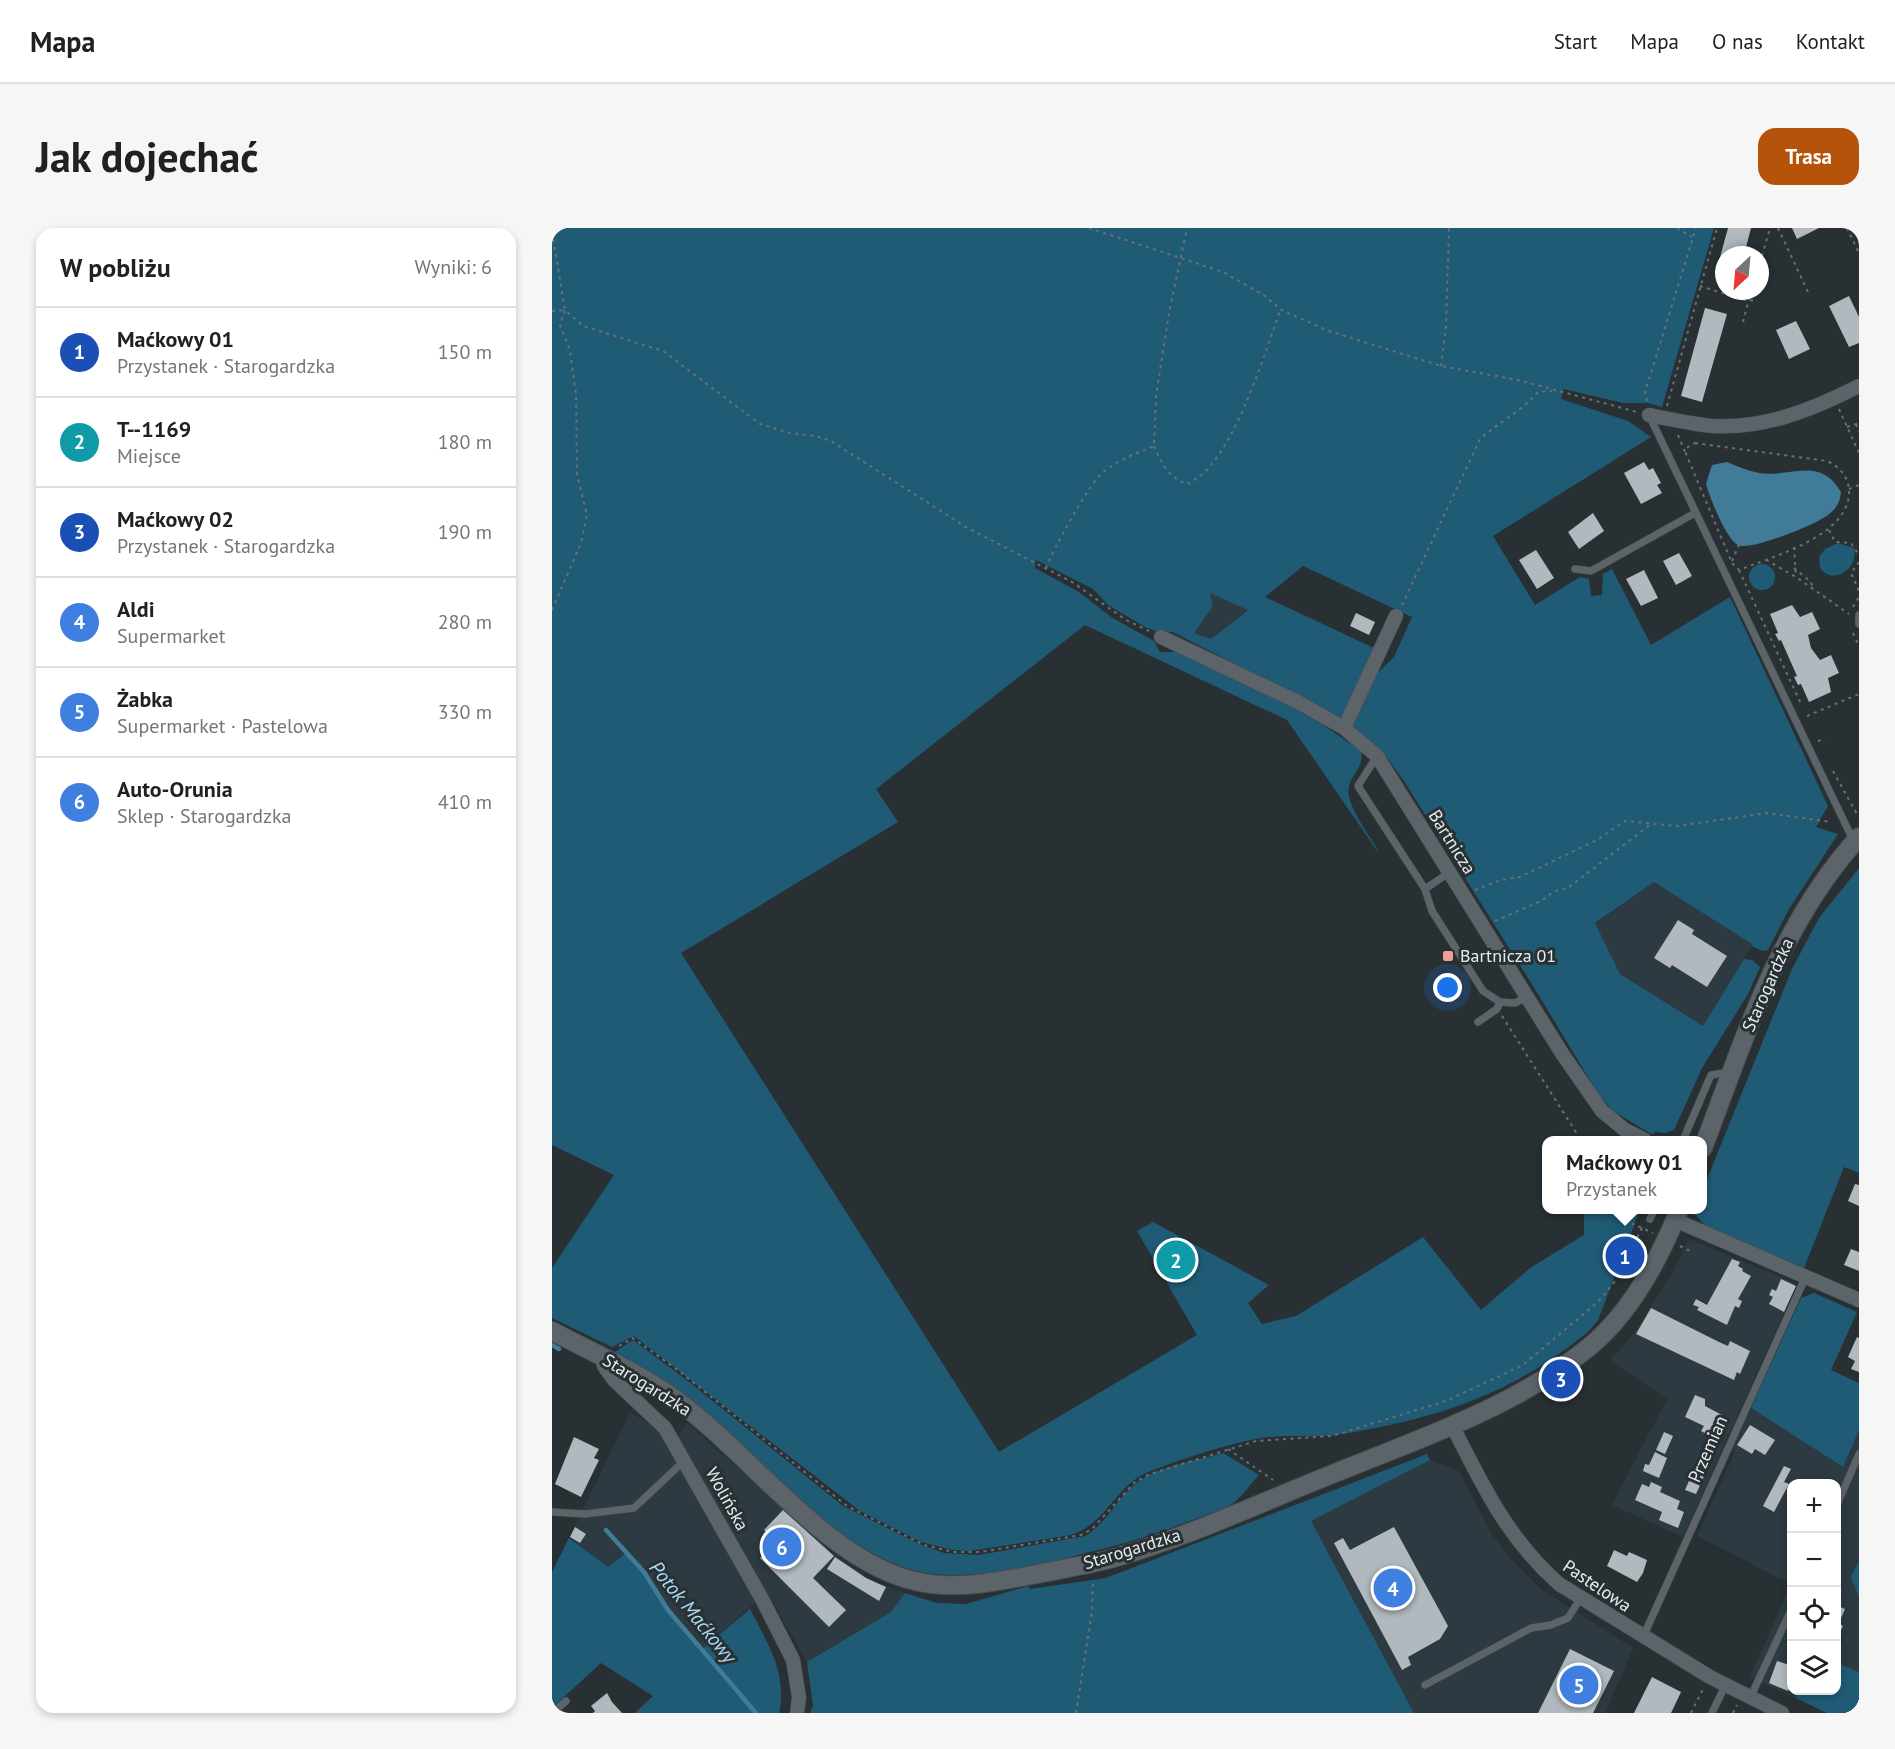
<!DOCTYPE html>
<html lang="pl">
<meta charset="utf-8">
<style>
body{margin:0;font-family:"PT Sans",sans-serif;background:#f6f6f6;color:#202124}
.controls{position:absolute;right:18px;bottom:18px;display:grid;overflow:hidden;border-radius:12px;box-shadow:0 3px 9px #0003}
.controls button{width:54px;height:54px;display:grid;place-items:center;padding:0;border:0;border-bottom:2px solid #e0e0e0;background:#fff;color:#202124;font:30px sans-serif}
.compass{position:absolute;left:1163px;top:18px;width:54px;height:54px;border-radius:50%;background:#fff;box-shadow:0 3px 9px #0003;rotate:206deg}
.you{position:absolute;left:896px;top:760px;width:21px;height:21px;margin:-15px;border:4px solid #fff;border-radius:50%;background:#1a73e8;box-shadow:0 0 0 9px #1a73e833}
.badge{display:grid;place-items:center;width:39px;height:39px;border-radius:50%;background:#b45309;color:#fff;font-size:20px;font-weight:700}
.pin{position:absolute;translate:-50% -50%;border:3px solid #fff;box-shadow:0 2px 6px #0006}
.popup{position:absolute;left:990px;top:908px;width:165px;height:78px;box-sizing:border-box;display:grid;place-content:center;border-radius:12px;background:#fff;filter:drop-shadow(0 2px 4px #0005);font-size:20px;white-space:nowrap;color:#757577}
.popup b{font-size:22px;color:#202124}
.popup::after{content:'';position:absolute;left:50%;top:100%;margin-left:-12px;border:12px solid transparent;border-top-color:#fff}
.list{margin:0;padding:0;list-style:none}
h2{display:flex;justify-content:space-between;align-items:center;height:78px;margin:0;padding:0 24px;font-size:26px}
h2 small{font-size:20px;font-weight:400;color:#757577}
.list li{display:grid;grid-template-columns:39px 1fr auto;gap:18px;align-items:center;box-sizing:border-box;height:90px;padding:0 24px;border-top:2px solid #e0e0e0}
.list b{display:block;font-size:22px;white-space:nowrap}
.list p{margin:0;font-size:20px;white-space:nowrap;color:#757577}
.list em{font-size:20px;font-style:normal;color:#757577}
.icon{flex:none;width:33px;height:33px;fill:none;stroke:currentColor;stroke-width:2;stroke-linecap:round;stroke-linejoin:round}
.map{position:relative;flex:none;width:1307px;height:1485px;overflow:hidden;border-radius:18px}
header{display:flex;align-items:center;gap:36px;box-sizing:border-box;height:84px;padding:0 30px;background:#fff;border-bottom:2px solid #e0e0e0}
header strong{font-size:28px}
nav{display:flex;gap:33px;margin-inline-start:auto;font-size:21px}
.intro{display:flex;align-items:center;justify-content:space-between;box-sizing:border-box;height:144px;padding:0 36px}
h1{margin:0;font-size:42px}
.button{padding:15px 27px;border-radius:18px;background:#b45309;color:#fff;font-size:21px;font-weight:700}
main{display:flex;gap:36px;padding:0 36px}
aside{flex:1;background:#fff;border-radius:18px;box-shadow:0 3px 9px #0003}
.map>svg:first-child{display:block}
.built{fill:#2d3a41;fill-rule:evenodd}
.green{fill:#205b76;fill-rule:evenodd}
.water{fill:#407b98}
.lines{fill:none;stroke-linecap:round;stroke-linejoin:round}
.stream{stroke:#407b98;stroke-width:4.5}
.building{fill:#b1b9be}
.lane-casing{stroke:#454b4e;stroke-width:8}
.street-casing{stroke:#454b4e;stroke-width:15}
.secondary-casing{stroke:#454b4e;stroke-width:20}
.path{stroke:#6a7073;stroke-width:2;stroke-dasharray:3 4.5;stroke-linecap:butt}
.lane{stroke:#5d6469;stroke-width:7}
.street{stroke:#5d6469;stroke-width:14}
.secondary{stroke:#5d6469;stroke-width:18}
.poi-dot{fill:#f59b98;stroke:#293034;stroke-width:2}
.labels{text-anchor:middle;stroke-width:6;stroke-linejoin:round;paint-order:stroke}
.street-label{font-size:18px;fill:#e6ebed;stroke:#293034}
.poi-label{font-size:18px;fill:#e6ebed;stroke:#293034;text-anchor:start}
.water-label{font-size:20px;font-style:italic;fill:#a9dbf6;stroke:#293034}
</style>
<header>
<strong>Mapa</strong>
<nav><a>Start</a><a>Mapa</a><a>O nas</a><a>Kontakt</a></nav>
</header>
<div class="intro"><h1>Jak dojechać</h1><a class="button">Trasa</a></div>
<main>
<aside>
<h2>W pobliżu<small>Wyniki: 6</small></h2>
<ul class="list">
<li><span class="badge" style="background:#1a4fb4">1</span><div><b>Maćkowy 01</b><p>Przystanek · Starogardzka</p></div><em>150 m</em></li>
<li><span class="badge" style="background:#0f9aa8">2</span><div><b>T--1169</b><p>Miejsce</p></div><em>180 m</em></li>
<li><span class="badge" style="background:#1a4fb4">3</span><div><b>Maćkowy 02</b><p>Przystanek · Starogardzka</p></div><em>190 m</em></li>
<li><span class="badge" style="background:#3f7fe0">4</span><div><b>Aldi</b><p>Supermarket</p></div><em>280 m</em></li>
<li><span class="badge" style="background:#3f7fe0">5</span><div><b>Żabka</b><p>Supermarket · Pastelowa</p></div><em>330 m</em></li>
<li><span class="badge" style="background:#3f7fe0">6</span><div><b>Auto-Orunia</b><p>Sklep · Starogardzka</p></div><em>410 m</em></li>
</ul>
</aside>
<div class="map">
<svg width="1307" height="1485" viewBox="0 0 1307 1485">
<rect width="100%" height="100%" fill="#293034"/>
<path class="built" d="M658 364 696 381 659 411 642 405 661 378Z
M1102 654 1201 716 1151 798 1068 746 1043 696Z
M1137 1011 1245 1056 1131 1309 1060 1277 1115 1171 1058 1132 1082 1106 1121 1044Z
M1199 1180 1290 1238 1307 1202V1485H1275L1198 1449 1239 1356 1145 1308 1181 1229 1183 1215ZM1240 1256H1284V1462H1240Z
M78 1185 126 1209 135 1195 284 1328 321 1353 353 1365 339 1384 255 1434 215 1364 150 1421 116 1382 92 1344 75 1325 56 1339 17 1310Z
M878 1232 907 1243 939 1305 957 1329 990 1362 1081 1420 1053 1485H862L759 1293Z"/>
<path class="green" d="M0 0H1162L1110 179 1096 175H1072L1011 161 1009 171 1076 193 1099 209 941 308 983 377 1028 349 1037 351 1039 368 1050 367 1051 346 1060 341 1099 417 1178 369 1276 578 1264 599 1286 606 1237 681 1216 722 1210 723 1200 718V716L1102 654 1043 695 1068 746 1151 798 1192 731 1200 732 1208 739 1196 766 1150 840 1122 902 1113 905 1102 904 1101 907 1061 883 1045 864 983 761 852 553 834 528 800 498 819 451 842 429 860 389 751 338 713 369 822 420 794 489 789 491 692 446 685 437 621 404 604 403 593 399 556 377 541 361 484 332 483 340 527 364 559 389 602 413 608 424H627L751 483 809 523C812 538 801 545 797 558 792 577 820 609 828 627L735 492 533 397 324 561 346 594 129 725 447 1224 645 1107 585 1003 601 994 717 1057 696 1075 710 1096 744 1088 871 1009 929 1082 978 1040 1032 1007V982H1088L1046 1092 1038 1102C962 1166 886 1190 790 1206 761 1211 732 1205 704 1211 669 1218 632 1230 599 1243 564 1255 557 1294 519 1307L418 1323 401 1322 369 1314 308 1283 82 1108 60 1119 0 1090V1040L62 947 0 917ZM658 365 696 382 659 411 642 405 661 378Z
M1286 315 1302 320C1307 341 1281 358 1268 340L1267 329 1273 321Z
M1197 349a13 13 0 1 1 26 0a13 13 0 1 1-26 0Z
M1307 640V945L1292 939 1252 1040 1157 1001 1141 985 1143 982H1151V961L1240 741 1267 690Z
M1262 1065 1305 1084 1279 1142 1307 1155V1202L1291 1239 1199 1180 1249 1070Z
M81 1112 136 1153 291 1278 367 1316 392 1325 427 1327 533 1308C554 1296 564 1272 582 1257 604 1238 643 1233 671 1225L707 1247C699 1255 692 1266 683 1274 676 1280 663 1283 654 1287 617 1301 581 1314 542 1323 490 1336 436 1351 382 1346 300 1338 219 1241 159 1189 129 1162 97 1143 61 1125Z
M875 1226 878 1232 759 1293 862 1485H258L261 1477 255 1434 339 1384 353 1365 385 1375 414 1376 476 1358 478 1361 554 1350Z
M17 1310 56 1339 74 1325 92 1344 116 1382 150 1421 198 1381C215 1414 236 1446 227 1485H83L101 1468 49 1435 0 1480V1344Z
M1307 1333V1369L1299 1349Z
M1285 1435 1307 1444V1485H1275L1244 1470 1247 1463 1284 1462Z"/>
<path class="water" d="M1175 234C1185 238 1196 243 1207 245 1240 250 1267 227 1289 264 1288 274 1285 280 1276 287 1265 296 1197 324 1186 317 1174 311 1158 270 1154 256L1160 237Z"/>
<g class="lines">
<path class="stream" d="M0 1117 7 1121
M54 1302 92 1344 116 1382 204 1485"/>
</g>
<path class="building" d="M1176 0H1199L1192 27H1172V46L1164 44Z
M1240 0H1267L1245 11Z
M1297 68 1307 89V115L1297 119 1277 78Z
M1153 80 1175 86 1150 174 1129 168Z
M1244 93 1258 121 1237 131 1224 102Z
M1092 234 1097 242 1101 240 1109 255 1105 257 1110 265 1089 276 1072 245Z
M1041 285 1052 303 1027 321 1016 304Z
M984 322 1002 350 985 361 967 332Z
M1127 325 1140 348 1124 357 1111 333Z
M1092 342 1106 370 1089 378 1074 351Z
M1240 377 1248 389 1260 384 1268 401 1256 407 1259 420 1268 432 1279 427 1287 445 1276 450 1279 464 1257 474 1249 456 1246 457 1242 449 1245 448 1229 412 1227 413 1223 406 1226 405 1218 386Z
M804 385 823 394 817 407 798 398Z
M1126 692 1142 702 1140 706 1175 728 1155 759 1120 737 1118 740 1102 730Z
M1303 956 1307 957V978L1296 973Z
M627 1017 637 1034 620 1044 609 1027Z
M1299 1021 1307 1024V1043L1292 1037Z
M1180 1031 1188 1034 1186 1038 1191 1041 1190 1043 1199 1048 1186 1071 1190 1073 1187 1080 1183 1078 1175 1097 1145 1082 1147 1079 1141 1077 1144 1071 1155 1077Z
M1229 1051 1244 1058 1232 1084 1217 1076 1221 1069 1217 1067 1220 1061 1224 1063Z
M1099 1080 1167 1114 1176 1118 1178 1113 1198 1123 1188 1146 1185 1144 1182 1152 1084 1106Z
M1305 1109 1307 1110V1144L1299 1141 1303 1133 1296 1129Z
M1143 1167 1153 1171V1178L1170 1187 1160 1209 1149 1203 1152 1198 1133 1189Z
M1198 1197 1223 1212 1213 1227 1203 1221 1200 1226 1185 1217Z
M1112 1204 1121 1208 1113 1226 1104 1222Z
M22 1209 47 1221 42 1230 47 1232 29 1269 3 1256Z
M1103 1224 1115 1230 1107 1250 1091 1243 1093 1236 1097 1237Z
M1147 1230 1158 1235 1144 1266 1133 1262Z
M1232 1238 1239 1241 1232 1254 1237 1256 1222 1284 1211 1278Z
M1099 1254 1110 1259 1108 1264 1128 1273 1125 1281 1132 1284 1126 1300 1107 1292 1110 1284 1083 1272 1090 1256 1097 1259Z
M231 1282 282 1328 261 1350 294 1382 277 1399 208 1330 214 1324 209 1319 219 1309 212 1302Z
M23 1299 34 1306 28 1315 18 1309Z
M842 1299 896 1398 888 1411 856 1429 859 1437 850 1442 782 1315 791 1310 798 1322Z
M1062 1322 1075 1328 1077 1324 1095 1332 1091 1345 1085 1354 1055 1338Z
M283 1329 314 1350 334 1359 327 1373 275 1341Z
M1284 1377 1293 1381 1287 1395 1291 1398 1284 1412Z
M1018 1421 1062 1443 1041 1485H986Z
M1225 1433 1240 1438V1453L1236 1463 1217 1455Z
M1100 1449 1129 1464 1119 1485H1082Z
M55 1465 60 1474 70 1485H41L43 1483 39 1478Z"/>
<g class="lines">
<g class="lane-casing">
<path id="lane" d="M1097 187 1302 614
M1023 341 1039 343 1143 285
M1307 387V396
M825 528 806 558 873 661 880 683 931 763 948 774 963 775 975 769
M873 661 898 644
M926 794 945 781 948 774
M1131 912 1159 847 1177 844
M1098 991 1102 982
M1284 1279 1307 1226
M0 1284 33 1286 82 1280 132 1233
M1091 1409 1254 1048
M873 1457 979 1400 999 1397 1016 1390 1028 1371
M1199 1468 1240 1380
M0 1485 14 1473
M1160 1485 1174 1456"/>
</g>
<g class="street-casing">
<path id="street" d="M1097 187C1118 191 1140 196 1161 198 1213 201 1262 181 1307 158
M609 409 746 474 792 500 825 528 1011 827 1050 883 1073 902 1093 912
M792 500 844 388
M1123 992 1307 1072
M50 1128 52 1138 63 1153 113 1200 210 1371 241 1432 247 1469 245 1485
M900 1197C931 1258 955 1310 1007 1356L1158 1449 1230 1485"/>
</g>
<g class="secondary-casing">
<path id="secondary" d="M1151 920C1192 812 1228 695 1307 609
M0 1103C42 1125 85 1144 123 1171 198 1225 277 1336 367 1354 404 1362 444 1354 480 1347 508 1341 538 1337 565 1329 638 1308 708 1275 778 1247 866 1211 961 1180 1036 1120 1079 1085 1107 1032 1127 982"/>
</g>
<path class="path" d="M537 0 671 44 713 68 729 82 777 103 889 138 966 152 1085 184
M1125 0 1140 9
M1226 0 1257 66
M1295 0 1307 25
M0 4 13 82 31 98 111 123 208 196 238 205 264 208 279 213 414 299 520 354 574 392 597 403
M1208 35 1218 0
M1148 58 1196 73 1202 72
M0 83 13 82
M1191 94 1199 63
M889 138 894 98 897 0
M1095 173 1093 164 1144 0
M1115 178 1165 0
M1287 181 1307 225
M1304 196 1307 204
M1295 199 1307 195
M1126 207 1134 226
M1143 215 1275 233C1287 238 1296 249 1297 261 1300 308 1221 328 1187 342L1180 335 1134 226 1136 219Z
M602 218C610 236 616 249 635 256 679 239 712 127 728 83
M1297 261 1307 257
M1277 302 1283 314 1299 315 1307 327
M1242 319 1244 349
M1214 332 1244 349 1297 386
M1180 333 1195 298 1199 299
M1307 334 1299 345 1307 363
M494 340C500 323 536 259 548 247 563 233 583 226 602 218L604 168 617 85 635 0
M1242 340 1259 354 1261 362
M1187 342 1250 478
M850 377 928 211C947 194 970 183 986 164L1000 163
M1301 379 1307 369
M0 382 29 315 35 287 25 246 24 166 18 123 8 97 13 82
M1301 405 1307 418
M1255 488 1307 466
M1266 513 1273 510
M1281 543 1306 588
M923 662 949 652 968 649 1045 612 1073 593 1125 598 1215 585 1279 594
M943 693 989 673 1003 663 1016 660 1099 596
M950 788 1029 912
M1072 982 1081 996 1101 1005
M1128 1018 1140 1024
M67 1118 81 1110 127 1143 295 1278 372 1317 401 1324H428L529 1307 540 1301 583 1254 598 1246 704 1213 780 1208 894 1173 971 1137 1046 1074 1064 1052 1091 998
M676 1221 721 1252
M524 1485 540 1384 541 1352
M1139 1485 1151 1461
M1181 1485 1185 1477"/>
<use href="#lane" class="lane"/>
<use href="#street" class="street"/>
<use href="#secondary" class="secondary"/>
</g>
<rect class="poi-dot" x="890" y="722" width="12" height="12" rx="3"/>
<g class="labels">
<g class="street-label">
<text transform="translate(900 614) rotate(58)" y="6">Bartnicza</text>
<text transform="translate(1216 757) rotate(-66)" y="6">Starogardzka</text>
<text transform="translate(95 1157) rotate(32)" y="6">Starogardzka</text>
<text transform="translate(1156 1221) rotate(-66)" y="6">Przemian</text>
<text transform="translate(175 1271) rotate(61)" y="6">Wolińska</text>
<text transform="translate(580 1321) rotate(-17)" y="6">Starogardzka</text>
<text transform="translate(1045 1358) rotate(34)" y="6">Pastelowa</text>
</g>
<g class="poi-label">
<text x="908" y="734">Bartnicza 01</text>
</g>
<g class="water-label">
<text transform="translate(141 1384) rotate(51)" y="7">Potok Maćkowy</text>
</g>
</g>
</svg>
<div class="controls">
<button>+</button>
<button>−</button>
<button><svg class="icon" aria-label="locate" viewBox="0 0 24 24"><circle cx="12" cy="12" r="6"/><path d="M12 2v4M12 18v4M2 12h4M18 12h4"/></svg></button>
<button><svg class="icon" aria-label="layers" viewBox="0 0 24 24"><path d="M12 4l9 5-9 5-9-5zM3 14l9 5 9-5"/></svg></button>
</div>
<svg class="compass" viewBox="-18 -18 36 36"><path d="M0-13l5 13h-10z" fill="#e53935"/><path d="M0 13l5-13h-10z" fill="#757577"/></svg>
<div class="you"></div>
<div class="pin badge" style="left:1073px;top:1028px;background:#1a4fb4">1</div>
<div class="popup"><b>Maćkowy 01</b>Przystanek</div>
<div class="pin badge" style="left:624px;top:1032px;background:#0f9aa8">2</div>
<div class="pin badge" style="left:1009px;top:1151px;background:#1a4fb4">3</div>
<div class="pin badge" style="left:841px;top:1360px;background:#3f7fe0">4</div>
<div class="pin badge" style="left:1027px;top:1457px;background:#3f7fe0">5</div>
<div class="pin badge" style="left:230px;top:1319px;background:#3f7fe0">6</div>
</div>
</main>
